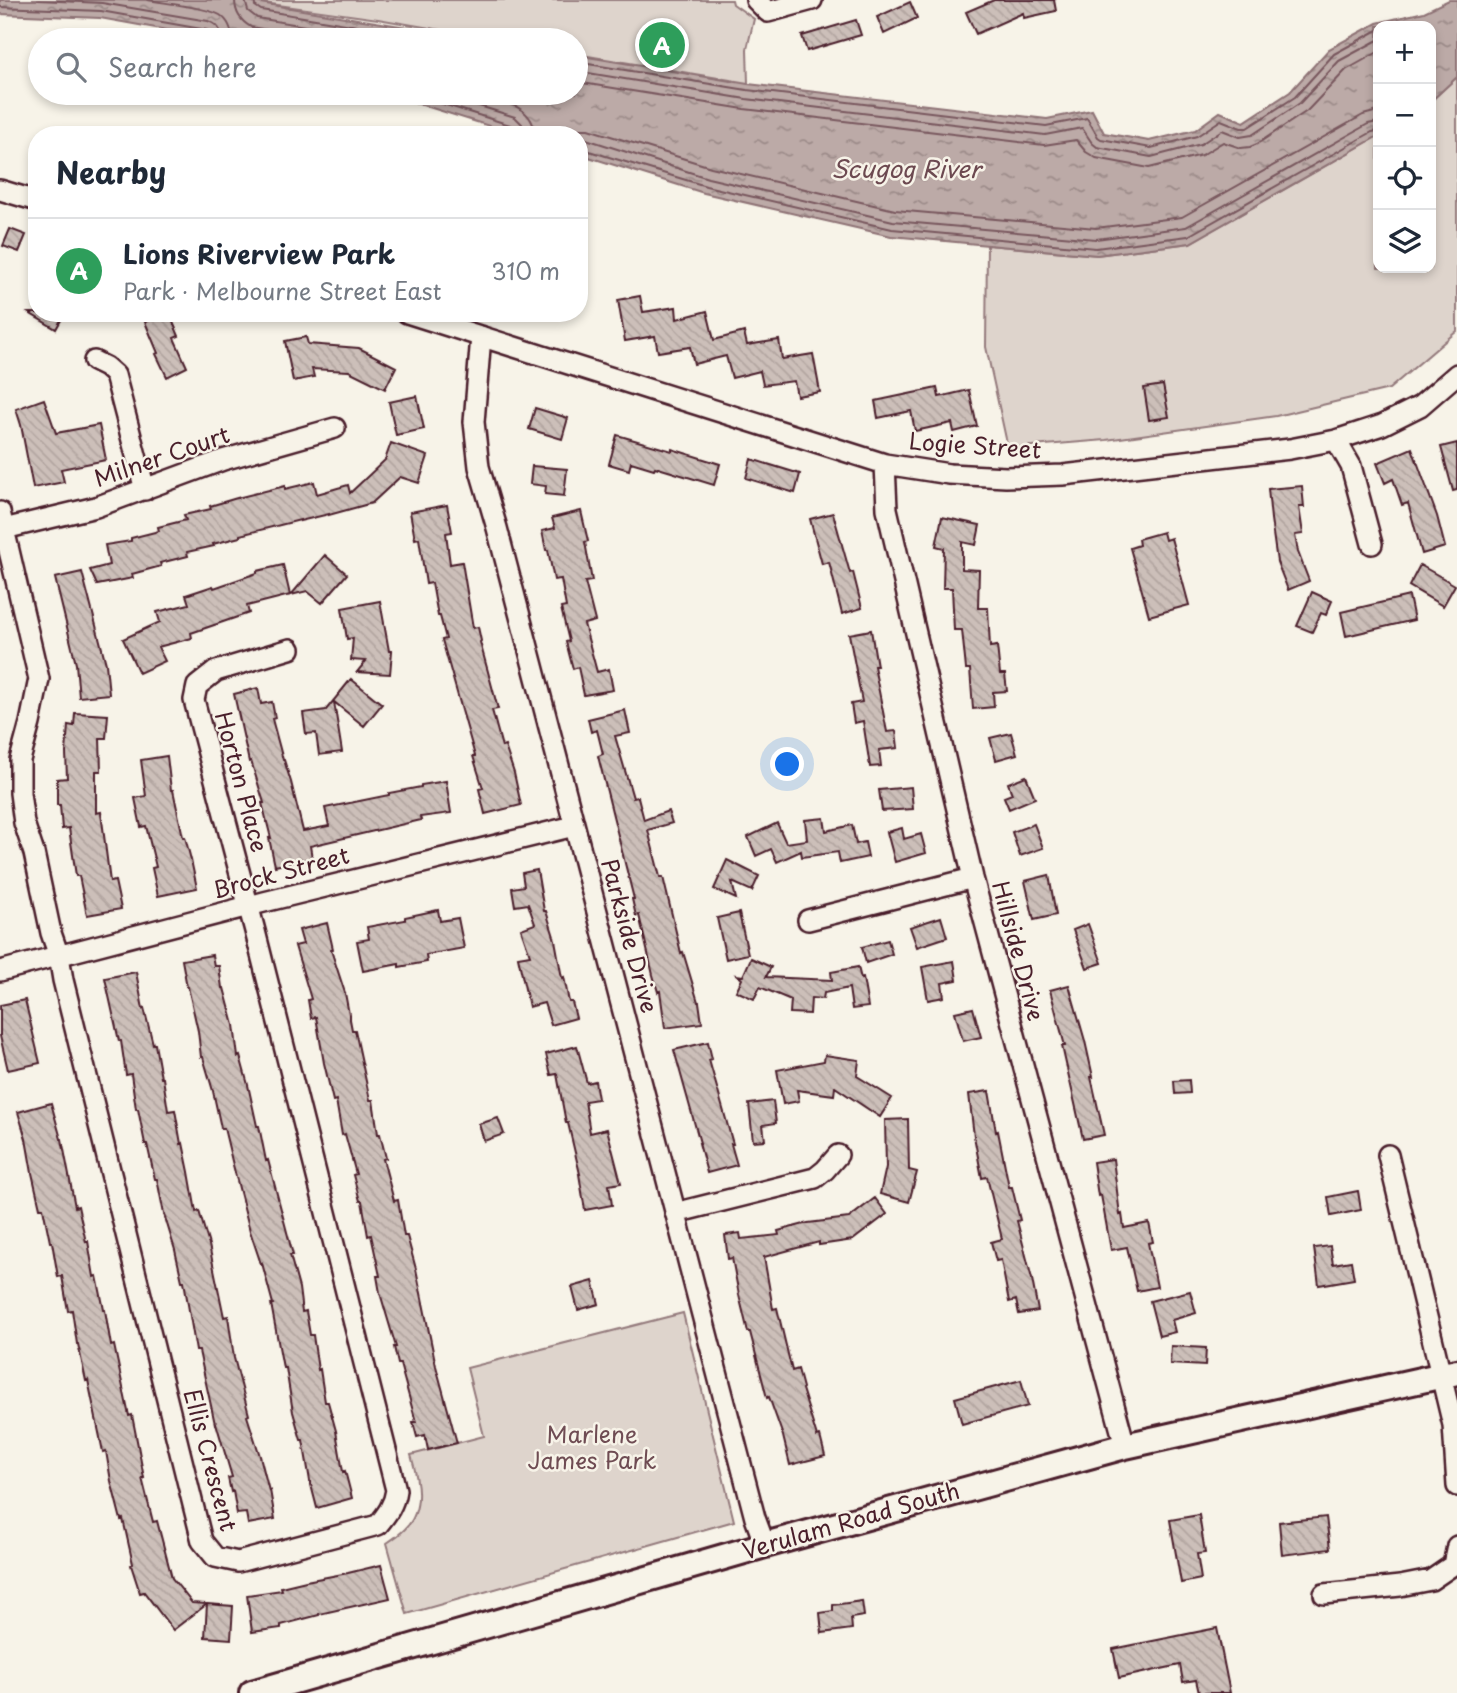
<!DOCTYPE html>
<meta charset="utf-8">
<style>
body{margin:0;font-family:"Playpen Sans",sans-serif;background:#f2f2f3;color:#1f2937}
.controls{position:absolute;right:21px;top:21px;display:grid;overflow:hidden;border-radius:14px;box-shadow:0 4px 10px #0003}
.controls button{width:63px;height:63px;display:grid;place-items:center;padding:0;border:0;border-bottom:2px solid #e0e1e3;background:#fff;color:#1f2937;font:35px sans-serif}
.you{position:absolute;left:788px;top:765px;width:24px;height:24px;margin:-18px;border:5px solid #fff;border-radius:50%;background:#1a73e8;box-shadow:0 0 0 10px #1a73e833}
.badge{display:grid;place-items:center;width:46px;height:46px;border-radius:50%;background:#111827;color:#fff;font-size:23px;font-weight:700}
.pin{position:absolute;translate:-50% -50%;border:4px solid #fff;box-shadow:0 2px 7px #0006}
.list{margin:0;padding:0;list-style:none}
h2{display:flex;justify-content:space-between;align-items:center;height:91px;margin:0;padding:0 28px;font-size:30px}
h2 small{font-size:23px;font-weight:400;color:#747a83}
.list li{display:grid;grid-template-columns:46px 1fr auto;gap:21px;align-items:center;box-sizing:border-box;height:105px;padding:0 28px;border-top:2px solid #e0e1e3}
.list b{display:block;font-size:26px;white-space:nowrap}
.list p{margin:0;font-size:23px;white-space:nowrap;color:#747a83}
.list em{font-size:23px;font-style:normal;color:#747a83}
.icon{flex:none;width:38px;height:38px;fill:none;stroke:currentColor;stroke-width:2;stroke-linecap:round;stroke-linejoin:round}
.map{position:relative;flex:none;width:1457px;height:1693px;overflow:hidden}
.search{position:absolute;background:#fff;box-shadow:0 4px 10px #0003;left:28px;top:28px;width:560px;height:77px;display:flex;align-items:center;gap:18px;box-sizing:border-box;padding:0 24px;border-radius:38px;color:#747a83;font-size:26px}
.panel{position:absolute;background:#fff;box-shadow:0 4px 10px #0003;left:28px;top:126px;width:560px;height:196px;border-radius:28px}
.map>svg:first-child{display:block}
.park{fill:#ded4cc;stroke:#947a7c;stroke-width:2}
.water{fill:url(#water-ripples);stroke:#8e7275;stroke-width:2}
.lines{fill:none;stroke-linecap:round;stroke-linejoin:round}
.shore{stroke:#78575d;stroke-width:2}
.building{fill:url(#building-back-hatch);stroke:#4a1f2b;stroke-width:2}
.minor-casing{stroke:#4a1f2b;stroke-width:24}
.major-casing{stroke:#4a1f2b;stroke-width:30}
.minor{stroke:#f7f3e8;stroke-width:19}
.major{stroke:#f7f3e8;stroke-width:24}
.labels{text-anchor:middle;stroke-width:5;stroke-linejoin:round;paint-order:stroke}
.street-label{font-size:23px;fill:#4a1f2b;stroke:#f7f3e8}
.park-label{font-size:23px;fill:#6f4c53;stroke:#f7f3e8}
.water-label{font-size:24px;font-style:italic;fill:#6c4950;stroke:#f7f3e8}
</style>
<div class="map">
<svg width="1457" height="1693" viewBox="0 0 1457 1693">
<defs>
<pattern id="water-ripples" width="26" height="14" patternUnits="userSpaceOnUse" patternTransform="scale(1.75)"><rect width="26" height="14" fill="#bcaaa7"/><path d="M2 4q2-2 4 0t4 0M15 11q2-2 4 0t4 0" fill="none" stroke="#9b8a88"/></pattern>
<pattern id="building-back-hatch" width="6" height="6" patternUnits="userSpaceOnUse" patternTransform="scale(1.75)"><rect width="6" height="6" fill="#ccbfb9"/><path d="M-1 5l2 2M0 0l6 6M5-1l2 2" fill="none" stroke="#b1a49f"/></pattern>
</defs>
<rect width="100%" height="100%" fill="#f7f3e8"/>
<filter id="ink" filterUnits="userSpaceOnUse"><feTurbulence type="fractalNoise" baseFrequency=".0143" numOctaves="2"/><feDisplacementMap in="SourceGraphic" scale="14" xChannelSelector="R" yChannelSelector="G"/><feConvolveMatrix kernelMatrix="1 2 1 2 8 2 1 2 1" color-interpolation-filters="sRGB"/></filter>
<g filter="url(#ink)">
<path class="park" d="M243 0H732L733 4 754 19 747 49 748 83 576 54V40H499L378 19Z
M1457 77V331L1389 389 1276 416 1106 440 1008 448 986 347 987 245 1097 255 1190 243 1378 136V268H1431V101Z
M683 1313 734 1521 407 1614 387 1543C393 1539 400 1534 405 1529 425 1509 418 1479 411 1455L484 1436 467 1368Z"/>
<path class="water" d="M0 0H241L485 40H216L206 37 100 18 0 14Z
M1449 0H1457V77L1431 101V26H1378V136L1190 243 1097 255 891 236 704 193 579 154V135H518L384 93H576V55L748 84 1047 119 1092 110 1104 133 1149 141 1195 130 1220 112 1244 122 1290 92 1329 49 1377 23 1424 12Z"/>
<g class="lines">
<path class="shore" d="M38 0 102 3 208 21C217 24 222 31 222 40
M148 0C164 3 209 8 220 15 229 21 232 30 232 40
M235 0C235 13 240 21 251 27L324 40
M245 0 248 11 257 18 389 40
M254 0 255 6 261 10 442 40
M0 7 101 11 207 30 212 34 213 40
M576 62 747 90 1046 126 1087 118 1098 137 1101 139 1151 148 1197 136 1221 120 1241 128H1247L1295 97 1334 54 1378 30
M576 71 746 99 1045 135 1082 128 1092 143 1097 147 1151 157 1201 144 1222 130 1240 137 1252 135 1300 103 1339 61 1378 40
M576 82 744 109 1044 145 1076 140 1086 152 1096 158 1149 168 1202 155 1223 142 1241 148 1250 147 1257 144 1307 111 1346 70 1378 52
M408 93 510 125 514 129 515 135
M437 93 515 117 522 124 524 135
M472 93C496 100 534 103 535 135
M563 135 574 129H588L711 167 895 210 1096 228 1182 217 1363 115 1378 111
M579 139H586L708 178 893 221 1096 239 1186 227 1368 124 1378 122
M579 148 706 186 892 229 1096 248 1188 236 1372 132 1378 131"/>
</g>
<path class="building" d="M994 0H1054L1056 11 1024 18 1023 13 976 34 966 12Z
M910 2 917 18 884 34 877 17Z
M856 20 861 35 807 51 802 36Z
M10 229 26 235 19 252 3 246Z
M640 296 643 312 676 307 677 319 707 311 714 340 744 332 747 345 779 340 782 359 813 354 820 392 797 396 794 381 763 385 760 371 732 378 726 356 694 364 690 347 658 352 655 336 625 341 618 300Z
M29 313H65L56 329Z
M165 313H169L179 336 174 338 187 367 167 377 156 354 158 353 145 322Z
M306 337 308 344 359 348 396 367 385 389 349 371 312 369 314 377 293 381 285 341Z
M1163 385 1169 417 1149 420 1144 388Z
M937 388 939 397 969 390 977 426 954 432 952 423 915 431 911 411 878 418 875 401Z
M417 396 424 429 396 435 389 402Z
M44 399 56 433 99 425 106 460 61 469 64 482 33 488 21 425 16 409Z
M535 408 568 418 562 439 529 429Z
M617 435 672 451V449L720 464 714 485 655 467 654 469 631 462 629 470 609 464Z
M391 443 428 456 419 483 400 477 372 503 329 515V514L300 521V520L240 535V537L213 544 214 546 187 552 188 556 160 563 161 566 132 574 133 578 97 585 90 570 109 565 105 545 131 541V538L159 531 158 527 186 520 184 515 211 509 210 506 237 498 285 486V489L314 482 317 494 348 485 350 493 385 460Z
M1457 443V490L1453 491 1441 447Z
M1412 448 1437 516 1445 547 1422 554 1408 503 1402 505 1393 479 1385 483 1377 463Z
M751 459 800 474 795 493 746 478Z
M532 466 567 469 564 496 545 494 546 486 530 484Z
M1302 486 1304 507H1299L1303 534 1295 535 1298 552 1309 581 1288 590 1277 562 1271 519 1268 489Z
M447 505 452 532 446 533 450 564 462 562 473 628 478 627 481 641 480 642 498 709 492 710 502 747 505 746 514 773 521 805 485 814 479 789 483 788 473 756H475L442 640 446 639 440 616H438L432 583 426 584 419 538 415 539 410 512Z
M581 511 588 541 585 542 592 581 585 582 595 621 584 624 597 672 609 669 613 690 584 695 578 667 573 669 566 642 569 641 561 608 566 607 561 579 554 580 548 550H546L542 531 555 528 552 518Z
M833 513 850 573 853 572 862 608 842 614 829 562 822 564 810 519Z
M942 517 980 525 976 545 962 542V569L979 570 978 608H988L990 647 997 646 1000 674H1005L1007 691 993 692 994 707 973 709 970 669H966L962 630H954L952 588H943L944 548 936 546Z
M1163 532 1165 540 1171 538 1189 605 1149 616 1130 548 1139 545 1138 539Z
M325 555 347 574 322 603 307 591 291 595Z
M283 565 290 595 247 606 249 613 191 633 192 638 158 647 165 661 139 673 123 639 160 622 157 612 189 604 186 595 213 586 214 588 257 573V571Z
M1420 565 1455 585 1443 606 1409 586Z
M82 572 106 664 109 694 79 697 76 664 55 578Z
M1312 592 1332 601 1326 615 1321 613 1312 632 1297 626Z
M1409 596 1414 620 1346 636 1341 612Z
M380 601 389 651H392L390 674 357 672 366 661 351 660 353 638 347 639 342 608Z
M871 630 877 666H874L887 732 896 731 898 748 879 750 881 766 870 767 863 721 854 723 851 704 862 702 849 634Z
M351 679 382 704 364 726 334 702 342 752 319 755 316 733 306 734 303 713 326 710Z
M258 688 261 704 272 702 275 718 272 719 283 760H284L291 782 303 831 329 826 325 808 389 795V793L421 787V785L446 781 451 813 420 817 421 820 310 846 312 858 275 866 269 838H271L262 803H264L251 761 249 762 234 694Z
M625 710 630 733 615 736 633 798 638 797 644 820 668 811 672 823 648 830 660 877H663L681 953 683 952 698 1002H699L702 1023 665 1028 660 991 658 992 653 975 639 915 636 916 632 899H634L598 756 603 754 597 730 591 732 588 719Z
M75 713 108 715 106 738H100L101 771H96V813L101 812 110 882 115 881 121 909 87 915 79 876H76L69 828 62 829 60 805H57V779L67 778 66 753 68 725 74 726Z
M1011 733 1017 754 996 760 990 738Z
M167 756 171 790H173L183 837H185L191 860 197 888 158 896 152 868 156 867 146 826 141 827 135 798 146 796 141 760Z
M1026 776 1035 798 1009 809 1004 797 1012 794 1008 783Z
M911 787 913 809 882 811 879 790Z
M824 818 826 831 852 825 856 844 865 842 868 857 840 863 838 852 802 857 801 851 777 862 771 849 756 856 748 837 777 823 786 843 807 840 805 820Z
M1034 824 1043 848 1020 856 1012 832Z
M902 828 904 839 921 834 926 853 895 862 887 832Z
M727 860 759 876 752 891 732 882 736 899 714 889Z
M537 870 544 911H546L555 940 562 978 564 977 569 1002H572L576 1018 551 1025 544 1003 529 1007 518 957 530 955 521 929 535 924 528 904 515 906 512 888 524 886 522 873Z
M1049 875 1056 915 1034 920 1025 881Z
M438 910 440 921 458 918 464 948 426 955 427 962 399 967V964L363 971 357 941 369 939 367 927 405 920V917Z
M739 913 748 954 726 959 717 918Z
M941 917 947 937 917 947 910 927Z
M327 923 333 949 331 950 345 993 352 1030H355L370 1100H373L378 1134H380L386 1158 383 1159 394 1201 398 1200 404 1236H407L416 1269 436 1366 457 1443 428 1450 425 1435 417 1437 413 1422H416L400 1364H398L394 1347H396L380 1293 377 1276H380L371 1235 368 1236 362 1201H360L353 1175 356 1174 345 1134 342 1135 336 1100 333 1101 324 1063 316 1017 311 1018 308 1000 311 999 295 946 303 944 299 930Z
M1088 924 1102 963 1087 968 1073 930Z
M888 940 892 954 866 963 862 947Z
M212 955 214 966H219L222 988H224L234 1025 238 1057 240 1056 248 1085 257 1126H259L266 1161 268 1160 293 1255H290L299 1288 302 1312 306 1311 310 1335H313L318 1370 320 1369 325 1402H328L336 1431 343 1472 345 1471 352 1498 317 1508 310 1481 303 1440H301L293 1412 286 1368H283L271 1304H273L262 1263 261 1264 250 1231 232 1161 224 1128H221L213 1091 203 1057H201L198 1031 188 987H187L182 960Z
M751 958 771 967 766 977 832 980 831 972 858 967 861 979 863 978 868 1007 852 1009 849 988 824 993 823 999 811 998 810 1014 790 1013 791 1000 760 987 754 999 736 991 742 979 737 975 743 976Z
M954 961 957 980 942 983 944 997 928 1000 922 967Z
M136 972 143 1009 144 1008 153 1044H155L161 1078H163L168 1111 175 1110 181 1144 183 1143 189 1172 196 1212 199 1211 209 1245 224 1317 228 1316 234 1358 249 1415 247 1416 260 1456 269 1491 270 1490 275 1519 248 1524 246 1513 237 1514 233 1491 231 1492 228 1478 232 1477 216 1423 215 1424 199 1351H196L184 1281H182L175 1250 164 1214 157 1179H155L147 1144H145L138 1109H136L131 1074 126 1075 121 1041H119L105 978Z
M1069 985 1085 1041 1093 1077H1091L1104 1135 1083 1139 1062 1046H1065L1050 990Z
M25 1000 40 1063 8 1070 0 1036V1005Z
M973 1008 981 1037 963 1041 955 1012Z
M708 1042 712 1059 709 1060 733 1144H731L737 1165 707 1173 699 1143H700L674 1050Z
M577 1046 587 1083 595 1081 598 1099 585 1101 590 1133 607 1129 621 1183 609 1185 612 1205 585 1210 579 1174H580L568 1123H566L557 1074 551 1075 546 1054Z
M825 1055 859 1060 857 1076 892 1098 880 1117 835 1087 834 1095 797 1090 799 1101 783 1104 777 1070 824 1061Z
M1189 1080 1190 1093 1175 1094 1174 1081Z
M989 1091 996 1132 998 1131 1009 1187H1012L1020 1220 1017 1221 1032 1279 1038 1311 1019 1314 1016 1300 1009 1302 1001 1260 996 1261 991 1242 1002 1239 987 1177 982 1178 974 1136 969 1094Z
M773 1101 776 1123 763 1125 765 1140 753 1141 749 1104Z
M51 1103 61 1139H62L75 1207 78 1206 86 1242 88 1241 94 1277 97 1276 104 1310H105L111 1346 114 1345 129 1416 132 1415 139 1451 144 1478H142L153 1522 157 1521 172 1578 192 1603 207 1604 173 1630 144 1592 140 1593 131 1565 133 1564 123 1519 121 1520 111 1481 106 1451 103 1452 88 1380 86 1381 78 1344H77L72 1310 68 1311 62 1276 58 1277 52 1242H50L43 1208H40L32 1173 26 1139 18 1112Z
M498 1118 504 1134 484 1141 479 1124Z
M908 1119 909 1170 917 1172 909 1202 880 1194 886 1167 885 1120Z
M1113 1159 1120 1215 1122 1214 1124 1228 1149 1223 1153 1242 1148 1243 1157 1287 1137 1291 1127 1247 1111 1250 1101 1195 1098 1196 1093 1162Z
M1358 1191 1361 1210 1331 1216 1328 1197Z
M875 1198 887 1214 853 1240 819 1245V1242L764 1257 773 1309 777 1308 792 1371 798 1369 803 1388 802 1389 817 1437 820 1436 825 1456 790 1465 783 1436 769 1397 767 1398 750 1332H748L739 1295 732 1258 728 1259 725 1235 740 1233 741 1239 779 1235 778 1231 808 1223 849 1218Z
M1330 1246 1333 1264 1351 1261 1354 1279 1319 1285 1314 1248Z
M593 1281 599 1304 578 1310 572 1287Z
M1190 1291 1196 1313 1172 1320 1175 1332 1159 1336 1150 1301Z
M1171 1346 1206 1348 1205 1366 1170 1364Z
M1021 1380 1028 1406 962 1424 955 1398Z
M1199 1515 1205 1553 1197 1554 1201 1579 1181 1583 1170 1520Z
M1326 1517 1330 1549 1282 1555 1279 1522Z
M381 1565 390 1598 319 1614V1615L281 1625V1628L252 1632 247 1595 282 1590 281 1587 306 1581 348 1573Z
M862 1601 864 1616 851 1618 852 1629 822 1633 820 1613 833 1611V1605Z
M207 1604 233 1606 231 1639 205 1637Z
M1217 1628 1230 1693H1199L1196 1680 1183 1682 1180 1665 1119 1678 1113 1649Z"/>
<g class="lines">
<g class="minor-casing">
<path id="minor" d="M756 0 768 12 812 0
M0 190 37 201
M407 313 885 464 949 474 1006 477 1063 475 1290 449 1336 440 1382 425 1420 406 1457 374
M481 336 474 422 479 467 497 528 755 1518 765 1545
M94 361 106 367 115 375 145 490
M1336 440 1351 466 1372 544
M885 464 887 509 973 878 1125 1446
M0 512 39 679 30 723 20 760V793L24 823 34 853 51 933 59 956 63 980 202 1541 215 1557 238 1562 378 1525C387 1514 394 1505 396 1490L255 931 194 700 197 686 216 671 290 649
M4 529 96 507 223 460 335 428
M808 920 973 878
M0 971 264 902 574 826
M1388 1155 1453 1425 1457 1486
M675 1213 815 1178 825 1170 838 1155
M1324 1594 1400 1586 1431 1580 1453 1565 1457 1546"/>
</g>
<g class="major-casing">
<path id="major" d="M252 1693 765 1545 1067 1462 1125 1446 1457 1372"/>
</g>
<use href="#minor" class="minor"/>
<use href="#major" class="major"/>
</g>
</g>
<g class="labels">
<g class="street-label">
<text transform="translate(975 446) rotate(4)" y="8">Logie Street</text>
<text transform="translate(162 457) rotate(-19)" y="8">Milner Court</text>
<text transform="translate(241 782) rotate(75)" y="8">Horton Place</text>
<text transform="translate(281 873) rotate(-15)" y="8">Brock Street</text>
<text transform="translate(629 936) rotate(75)" y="8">Parkside Drive</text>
<text transform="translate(1018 951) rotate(75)" y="8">Hillside Drive</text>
<text transform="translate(210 1460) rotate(75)" y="8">Ellis Crescent</text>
<text transform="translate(851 1521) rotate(-16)" y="8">Verulam Road South</text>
</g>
<g class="park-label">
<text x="592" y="1443">Marlene<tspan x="592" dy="26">James Park</tspan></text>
</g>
<g class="water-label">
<text x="906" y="178">Scugog River</text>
</g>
</g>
</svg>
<div class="controls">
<button>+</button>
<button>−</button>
<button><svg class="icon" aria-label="locate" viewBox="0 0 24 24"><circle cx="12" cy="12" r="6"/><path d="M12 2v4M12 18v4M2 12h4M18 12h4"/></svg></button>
<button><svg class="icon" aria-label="layers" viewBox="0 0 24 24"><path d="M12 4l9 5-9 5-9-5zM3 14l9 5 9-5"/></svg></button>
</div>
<div class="you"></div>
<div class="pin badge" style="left:662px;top:45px;background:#2e9e5b">A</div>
<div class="search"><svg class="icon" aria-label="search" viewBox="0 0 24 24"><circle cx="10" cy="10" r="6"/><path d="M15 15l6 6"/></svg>Search here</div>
<section class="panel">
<h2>Nearby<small></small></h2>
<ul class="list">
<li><span class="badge" style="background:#2e9e5b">A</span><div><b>Lions Riverview Park</b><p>Park · Melbourne Street East</p></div><em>310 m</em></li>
</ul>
</section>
</div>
